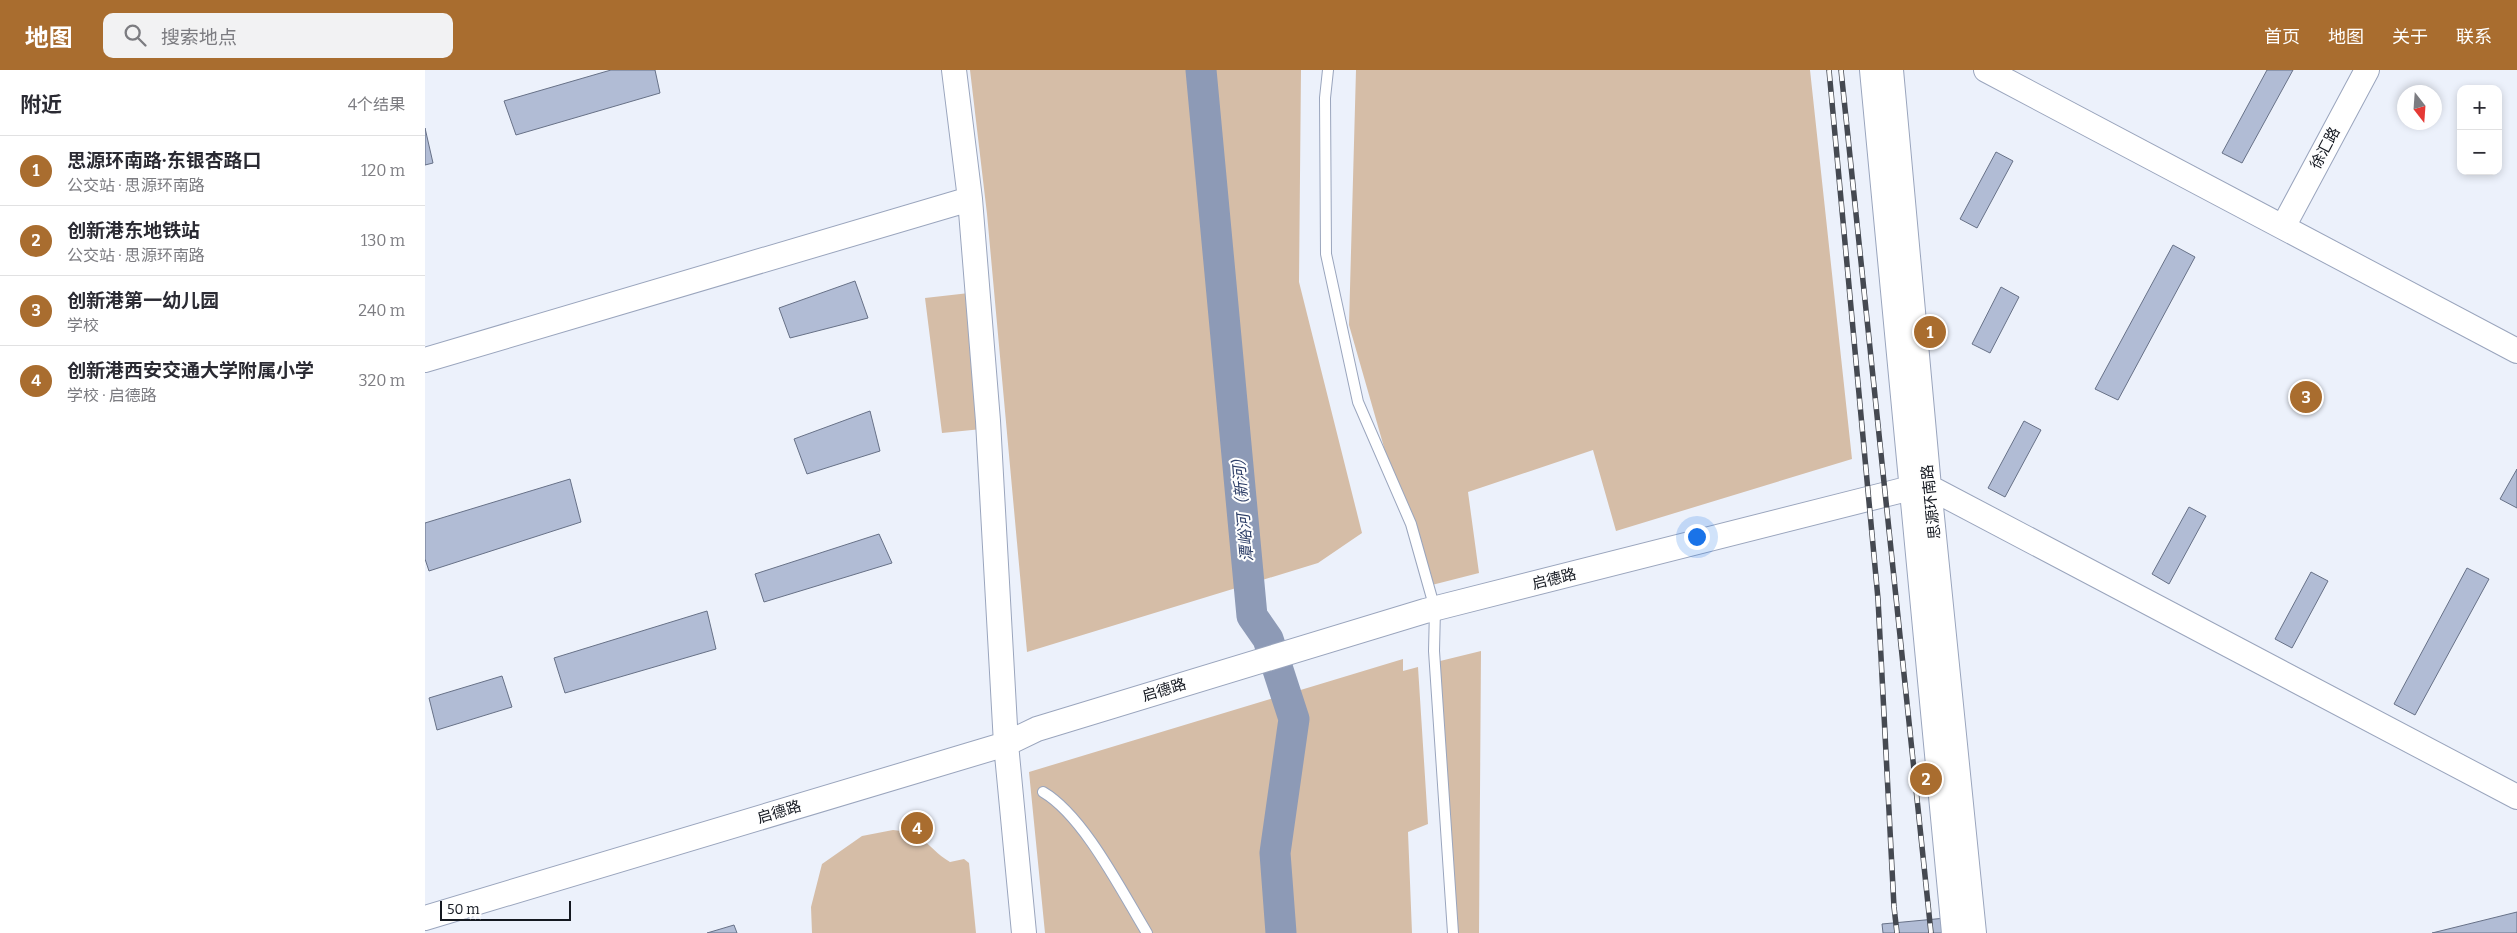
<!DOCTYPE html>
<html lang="zh">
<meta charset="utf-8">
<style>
body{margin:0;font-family:Bitter,"Noto Sans SC",serif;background:#f2f2f3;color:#2b2b33}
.controls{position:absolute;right:15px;top:15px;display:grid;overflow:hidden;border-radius:10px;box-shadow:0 2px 8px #0003}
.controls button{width:45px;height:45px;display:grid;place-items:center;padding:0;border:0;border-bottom:1px solid #e1e1e2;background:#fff;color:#2b2b33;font:25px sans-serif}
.compass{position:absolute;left:1972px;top:15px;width:45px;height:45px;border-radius:50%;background:#fff;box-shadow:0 2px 8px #0003;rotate:163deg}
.scale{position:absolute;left:15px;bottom:12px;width:131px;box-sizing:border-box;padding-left:5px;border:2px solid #141820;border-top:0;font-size:14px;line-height:18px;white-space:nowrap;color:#141820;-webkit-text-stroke:4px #fefefe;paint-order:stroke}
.you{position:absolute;left:1271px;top:466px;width:18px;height:18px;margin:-12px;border:4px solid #fff;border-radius:50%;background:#1a73e8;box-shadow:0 0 0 8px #1a73e833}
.badge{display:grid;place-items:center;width:32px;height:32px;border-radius:50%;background:#a96d2f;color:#fff;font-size:16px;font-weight:700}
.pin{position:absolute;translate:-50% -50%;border:2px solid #fff;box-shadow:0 1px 5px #0006}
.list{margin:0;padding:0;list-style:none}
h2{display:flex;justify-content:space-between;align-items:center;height:65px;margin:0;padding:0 20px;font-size:21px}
h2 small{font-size:16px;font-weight:400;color:#7c7c81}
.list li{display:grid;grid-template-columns:32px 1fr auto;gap:15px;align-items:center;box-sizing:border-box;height:70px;padding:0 20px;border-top:1px solid #e1e1e2}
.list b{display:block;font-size:19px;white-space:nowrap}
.list p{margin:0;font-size:16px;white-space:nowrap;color:#7c7c81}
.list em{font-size:16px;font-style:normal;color:#7c7c81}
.icon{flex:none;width:28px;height:28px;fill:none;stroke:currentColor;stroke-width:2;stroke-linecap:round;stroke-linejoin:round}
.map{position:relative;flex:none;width:2092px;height:863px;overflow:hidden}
header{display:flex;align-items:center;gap:30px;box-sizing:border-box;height:70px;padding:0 25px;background:#a96d2f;color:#fff}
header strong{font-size:24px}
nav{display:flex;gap:28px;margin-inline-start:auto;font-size:18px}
.search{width:350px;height:45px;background:#f2f2f3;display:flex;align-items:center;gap:12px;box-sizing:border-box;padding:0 18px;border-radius:10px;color:#7c7c81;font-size:19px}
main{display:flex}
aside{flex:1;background:#fff}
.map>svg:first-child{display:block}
.green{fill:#d5bda7}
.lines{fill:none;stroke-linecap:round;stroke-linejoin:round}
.river{stroke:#8d9ab6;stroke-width:31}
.building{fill:#b1bcd5;stroke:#677187}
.service-casing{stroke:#9aa5bd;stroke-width:12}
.tertiary-casing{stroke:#9aa5bd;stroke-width:26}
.service{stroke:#fff;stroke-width:10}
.tertiary{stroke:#fff;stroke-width:24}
.rail-casing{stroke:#454951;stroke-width:5.5}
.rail{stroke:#fefefe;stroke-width:4;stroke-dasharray:11;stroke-linecap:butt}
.labels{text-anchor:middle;stroke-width:4;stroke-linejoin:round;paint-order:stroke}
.street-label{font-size:15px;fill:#141820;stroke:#fefefe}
.water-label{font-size:16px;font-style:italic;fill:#2e3f68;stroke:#fefefe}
</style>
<header>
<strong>地图</strong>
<div class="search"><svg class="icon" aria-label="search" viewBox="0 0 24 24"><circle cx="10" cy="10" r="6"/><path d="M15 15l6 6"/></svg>搜索地点</div>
<nav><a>首页</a><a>地图</a><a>关于</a><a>联系</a></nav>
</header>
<main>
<aside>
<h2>附近<small>4个结果</small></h2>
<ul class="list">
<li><span class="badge">1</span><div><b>思源环南路·东银杏路口</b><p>公交站 · 思源环南路</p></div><em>120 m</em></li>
<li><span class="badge">2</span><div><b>创新港东地铁站</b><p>公交站 · 思源环南路</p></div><em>130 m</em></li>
<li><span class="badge">3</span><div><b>创新港第一幼儿园</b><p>学校</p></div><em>240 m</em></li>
<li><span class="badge">4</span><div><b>创新港西安交通大学附属小学</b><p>学校 · 启德路</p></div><em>320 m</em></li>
</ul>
</aside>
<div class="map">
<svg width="2092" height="863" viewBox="0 0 2092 863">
<rect width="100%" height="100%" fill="#ecf1fb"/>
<path class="green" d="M545 0H876L874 212 937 463 893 493 602 582 562 144Z
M931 0H1385L1427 389 1191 461 1168 380 1043 422 1054 503 999 517 924 255Z
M553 222 567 358 517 363 500 228Z
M1056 581 1054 863H1027L1011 592Z
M978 589V601L993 597 1003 754 983 762 987 863H620L604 702Z
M468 760C504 764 499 776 525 792L539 789 544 793 551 863H387L386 837 397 794 437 766Z"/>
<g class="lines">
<path class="river" d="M776 0 827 546 843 569 869 649 850 783 856 863"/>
</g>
<path class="building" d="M186 0H230L235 23 91 65 79 31Z
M1842 0H1868L1817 93 1797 83Z
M0 58 8 93 0 95Z
M1571 82 1588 91 1552 158 1535 149Z
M1748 175 1770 187 1693 330 1670 319Z
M430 211 443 248 365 268 354 238Z
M1576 217 1594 227 1565 283 1547 274Z
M445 341 455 381 382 404 369 369Z
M1599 351 1616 360 1580 427 1563 418Z
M2092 399V438L2075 429Z
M145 409 156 452 4 501 0 489V453Z
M1764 437 1781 446 1744 514 1727 504Z
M454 464 467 493 339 532 330 504Z
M2042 498 2064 509 1990 645 1969 634Z
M1886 502 1903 511 1867 578 1850 569Z
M282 541 291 579 140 623 129 588Z
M77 606 87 637 12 660 4 628Z
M2092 842V863H2007Z
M1521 848 1522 863H1458L1457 854Z
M309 855 312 863H282Z"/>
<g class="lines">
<g class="service-casing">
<path id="service" d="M903 0 900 28 901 184 933 332 986 454 1010 539 1009 581 1028 863
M618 722C659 746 697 822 722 863"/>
</g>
<g class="tertiary-casing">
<path id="tertiary" d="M529 0 545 129 563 351 581 674 599 863
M1447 0 1529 863
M1466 0 1504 417 1549 863
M1561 0 2092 281
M1858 157 1942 0
M0 290 545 129
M0 848 581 674 612 659 1000 541 1486 418 1504 417 2092 727"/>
</g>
<use href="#service" class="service"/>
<use href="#tertiary" class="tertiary"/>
<g class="rail-casing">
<path id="rail" d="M1404 0 1453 529 1469 837 1472 863
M1416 0 1506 863"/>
</g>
<use href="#rail" class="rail"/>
</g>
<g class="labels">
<g class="street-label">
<text transform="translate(1900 78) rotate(-62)" y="5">徐汇路</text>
<text transform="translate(1506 432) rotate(-96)" y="5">思源环南路</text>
<text transform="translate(1129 509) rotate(-14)" y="5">启德路</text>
<text transform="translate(739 620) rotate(-17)" y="5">启德路</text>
<text transform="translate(354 742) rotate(-17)" y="5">启德路</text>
</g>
<g class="water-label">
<text transform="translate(817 436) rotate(-95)" y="6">潭峪河（新河）</text>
</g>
</g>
</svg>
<div class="controls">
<button>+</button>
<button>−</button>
</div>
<svg class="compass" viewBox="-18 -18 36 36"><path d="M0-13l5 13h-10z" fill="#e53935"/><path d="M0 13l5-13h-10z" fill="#7c7c81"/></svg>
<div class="scale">50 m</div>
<div class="you"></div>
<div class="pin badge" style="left:1505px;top:262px">1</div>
<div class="pin badge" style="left:1501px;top:709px">2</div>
<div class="pin badge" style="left:1881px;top:327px">3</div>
<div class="pin badge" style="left:492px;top:758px">4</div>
</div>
</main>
